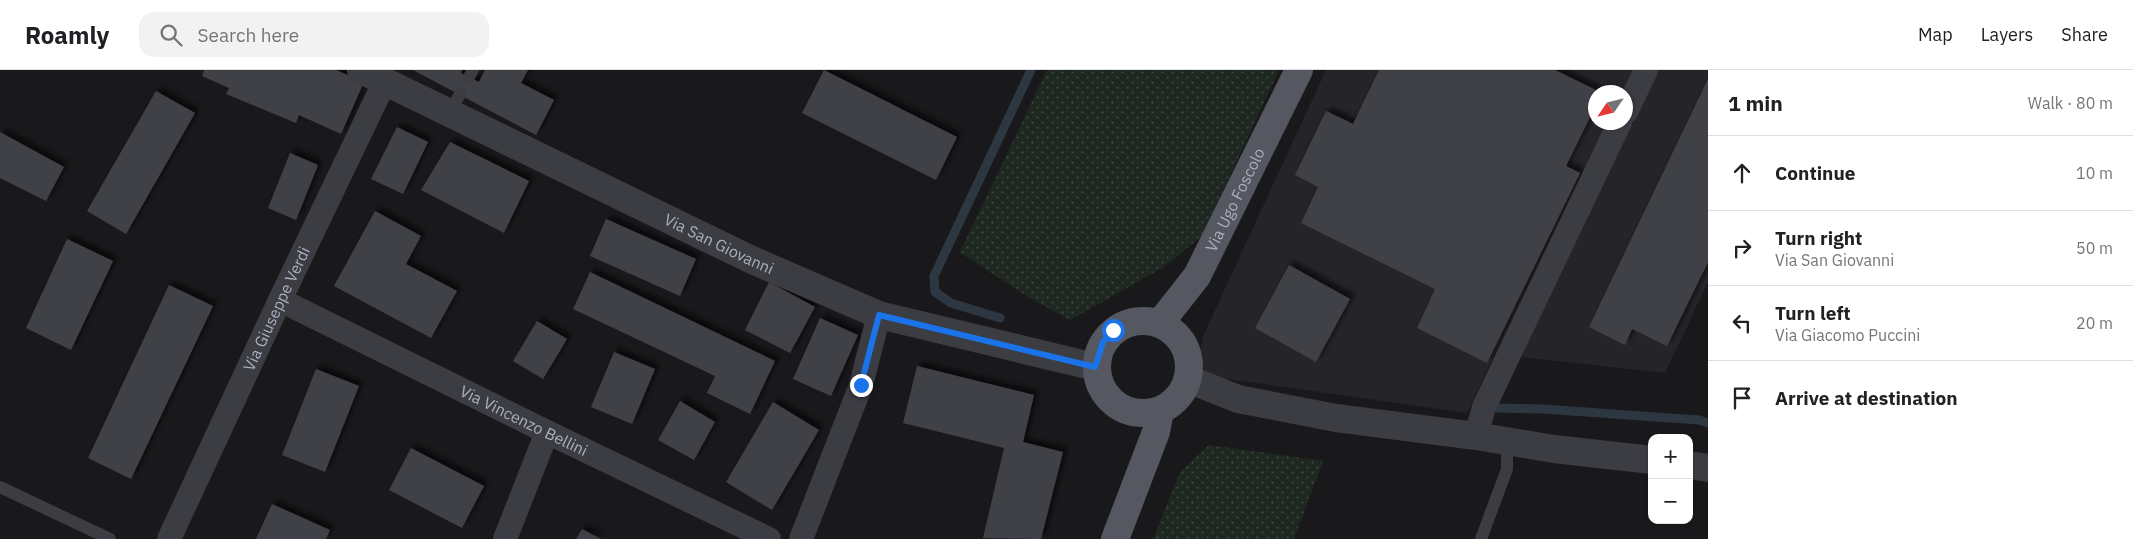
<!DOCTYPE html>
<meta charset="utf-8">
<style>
body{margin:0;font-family:"IBM Plex Sans",sans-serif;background:#f2f2f2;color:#202124}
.controls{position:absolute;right:15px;bottom:15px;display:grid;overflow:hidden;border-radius:10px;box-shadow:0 1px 4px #0004}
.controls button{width:45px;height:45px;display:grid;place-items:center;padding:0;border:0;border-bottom:1px solid #e0e0e0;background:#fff;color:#202124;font:25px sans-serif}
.compass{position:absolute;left:1588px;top:15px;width:45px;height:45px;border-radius:50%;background:#fff;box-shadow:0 1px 4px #0004;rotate:235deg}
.stop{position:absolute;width:15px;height:15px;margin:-11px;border:4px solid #1a73e8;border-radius:50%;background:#fff}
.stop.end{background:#1a73e8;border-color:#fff;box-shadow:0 1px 5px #0008}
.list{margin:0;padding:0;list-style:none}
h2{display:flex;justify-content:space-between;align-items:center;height:65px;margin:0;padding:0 20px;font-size:21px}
h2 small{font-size:16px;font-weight:400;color:#757577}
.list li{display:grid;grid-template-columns:32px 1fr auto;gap:15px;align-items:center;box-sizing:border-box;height:75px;padding:0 20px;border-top:1px solid #e0e0e0}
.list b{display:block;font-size:19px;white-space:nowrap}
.list p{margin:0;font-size:16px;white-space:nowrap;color:#757577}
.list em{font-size:16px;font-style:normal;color:#757577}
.icon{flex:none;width:28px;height:28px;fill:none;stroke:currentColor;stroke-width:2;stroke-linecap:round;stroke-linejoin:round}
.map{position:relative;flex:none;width:1708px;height:469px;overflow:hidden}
header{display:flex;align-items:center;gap:30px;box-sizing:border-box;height:70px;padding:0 25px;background:#fff;border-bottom:1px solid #e0e0e0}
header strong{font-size:24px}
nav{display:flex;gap:28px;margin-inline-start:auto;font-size:18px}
.search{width:350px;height:45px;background:#f2f2f2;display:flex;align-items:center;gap:12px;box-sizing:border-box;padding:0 18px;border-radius:15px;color:#757577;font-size:19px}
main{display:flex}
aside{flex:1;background:#fff}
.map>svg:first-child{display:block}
.built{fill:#252529;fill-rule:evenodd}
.grass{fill:url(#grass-dots)}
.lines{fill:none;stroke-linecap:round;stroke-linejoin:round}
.stream{stroke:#2d3742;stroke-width:9}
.building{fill:#404147;filter:url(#shadow)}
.service{stroke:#3c3c43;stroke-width:12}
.minor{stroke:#3c3c43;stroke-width:24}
.tertiary{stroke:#3c3c43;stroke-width:28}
.primary{stroke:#555761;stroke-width:28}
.route{stroke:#1a73e8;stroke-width:6}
.labels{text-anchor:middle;stroke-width:4.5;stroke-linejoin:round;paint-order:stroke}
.street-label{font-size:16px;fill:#aaaebd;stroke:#141417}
</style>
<header>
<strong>Roamly</strong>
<div class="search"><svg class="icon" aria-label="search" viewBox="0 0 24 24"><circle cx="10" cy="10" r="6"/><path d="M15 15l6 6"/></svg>Search here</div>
<nav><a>Map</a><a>Layers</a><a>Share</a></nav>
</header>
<main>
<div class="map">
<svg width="1708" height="469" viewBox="0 0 1708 469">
<defs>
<pattern id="grass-dots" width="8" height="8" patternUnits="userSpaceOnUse" patternTransform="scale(1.25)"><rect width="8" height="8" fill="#1e2821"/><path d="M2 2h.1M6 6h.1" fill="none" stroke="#3c453f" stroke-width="1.8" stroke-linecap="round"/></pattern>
<filter id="shadow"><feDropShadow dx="4.5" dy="-4.5" stdDeviation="2.5" flood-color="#0009"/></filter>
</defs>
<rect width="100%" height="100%" fill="#19191c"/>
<path class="built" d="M1326 0H1708V212L1665 303 1495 284 1467 343 1220 308 1205 303 1201 291V278L1204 264ZM1596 22H1626V52H1596Z"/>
<path class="grass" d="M1047 0H1279L1202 166 1164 197 1070 250 1028 227 960 182Z
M1209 375 1323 391 1294 469H1153L1180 402Z"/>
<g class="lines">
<path class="stream" d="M1000 248 951 233 935 222 934 206 1031 0
M1497 338 1543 339 1699 350 1708 353"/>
</g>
<path class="building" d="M204 0H336L364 12 341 64 299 45 296 53 226 24 229 18 202 6Z
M413 0H462L461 3 479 12 485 0H528L521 13 554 30 536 65Z
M824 0 957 67 936 110 802 43Z
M1379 0H1555L1600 22H1596V35L1566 96 1580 103 1487 293 1417 258 1435 219 1301 153 1318 117 1295 105 1326 41 1353 54Z
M1708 9V192L1667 276 1632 259 1625 275 1589 257Z
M156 21 195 43 126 164 87 141Z
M397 57 428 72 403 124 371 109Z
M0 62 64 97 46 131 0 108Z
M450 72 529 111 504 163 421 120Z
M290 83 318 95 296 150 268 138Z
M375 141 421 166 406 194 457 221 431 268 334 216Z
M606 149 696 189 680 226 590 186Z
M67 169 113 191 71 280 26 258Z
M1289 195 1350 229 1316 292 1255 258Z
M590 202 775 291 750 344 707 323 715 306 573 239Z
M769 212 815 237 790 283 745 260Z
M169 215 213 236 131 409 88 388Z
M820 248 858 265 831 326 793 309Z
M537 251 567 269 543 309 513 291Z
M614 282 655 299 632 354 591 337Z
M917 296 1034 325 1023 372 1063 382 1041 469 983 468 1004 378 903 353Z
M316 299 359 316 325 402 282 385Z
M680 331 715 352 694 390 658 370Z
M773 332 819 360 772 440 726 412Z
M411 378 484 416 462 458 389 420Z
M272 434 330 460 326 469H256Z
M582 459 601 469H576Z"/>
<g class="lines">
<path class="service" d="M469 7 473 0
M450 42 460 24
M0 417 110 469
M1481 469 1507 399V371"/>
<g class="minor">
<path d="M1626 42 1646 0"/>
<path id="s1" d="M280 230 547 362 769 469"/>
<path d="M1476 366 1484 337 1620 52"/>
<path id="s2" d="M169 469 280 230 385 11"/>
<path d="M505 469 547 362"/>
<path d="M801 469 861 315 879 245"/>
</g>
<g class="tertiary">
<path id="s3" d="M361 0 752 190 879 245 1095 297"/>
<path d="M1188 309 1238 329 1336 348 1476 366 1554 379 1652 390"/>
<path d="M1689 395 1708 398"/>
</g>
<g class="primary">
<circle cx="1143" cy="297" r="46"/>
<path id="s4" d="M1160 253 1197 206 1299 0"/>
<path d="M1115 469 1156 362 1160 341"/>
</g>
</g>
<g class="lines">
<path class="route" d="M861 315 879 245 1095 297 1103 272 1113 260"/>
</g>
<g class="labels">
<g class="street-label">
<text dy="6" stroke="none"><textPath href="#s4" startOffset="145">Via Ugo Foscolo</textPath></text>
<text dy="6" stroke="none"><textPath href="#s3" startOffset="398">Via San Giovanni</textPath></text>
<text dy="6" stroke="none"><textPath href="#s2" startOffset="254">Via Giuseppe Verdi</textPath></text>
<text dy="6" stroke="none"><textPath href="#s1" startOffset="272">Via Vincenzo Bellini</textPath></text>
</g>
</g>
</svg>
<div class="controls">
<button>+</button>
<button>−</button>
</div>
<svg class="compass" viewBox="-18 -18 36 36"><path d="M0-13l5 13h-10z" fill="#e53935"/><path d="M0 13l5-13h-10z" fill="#757577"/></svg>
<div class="stop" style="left:1113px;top:260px"></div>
<div class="stop end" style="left:861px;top:315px"></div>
</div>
<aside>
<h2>1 min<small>Walk · 80 m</small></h2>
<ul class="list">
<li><svg class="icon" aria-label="ahead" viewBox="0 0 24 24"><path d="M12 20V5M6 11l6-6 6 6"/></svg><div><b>Continue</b></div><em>10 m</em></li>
<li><svg class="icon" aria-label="right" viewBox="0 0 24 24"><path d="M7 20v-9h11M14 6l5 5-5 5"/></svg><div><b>Turn right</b><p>Via San Giovanni</p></div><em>50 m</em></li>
<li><svg class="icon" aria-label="left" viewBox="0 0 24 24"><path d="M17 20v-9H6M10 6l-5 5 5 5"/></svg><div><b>Turn left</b><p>Via Giacomo Puccini</p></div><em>20 m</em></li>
<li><svg class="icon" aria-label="arrive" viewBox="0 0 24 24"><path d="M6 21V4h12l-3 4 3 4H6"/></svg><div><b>Arrive at destination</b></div></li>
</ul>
</aside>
</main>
